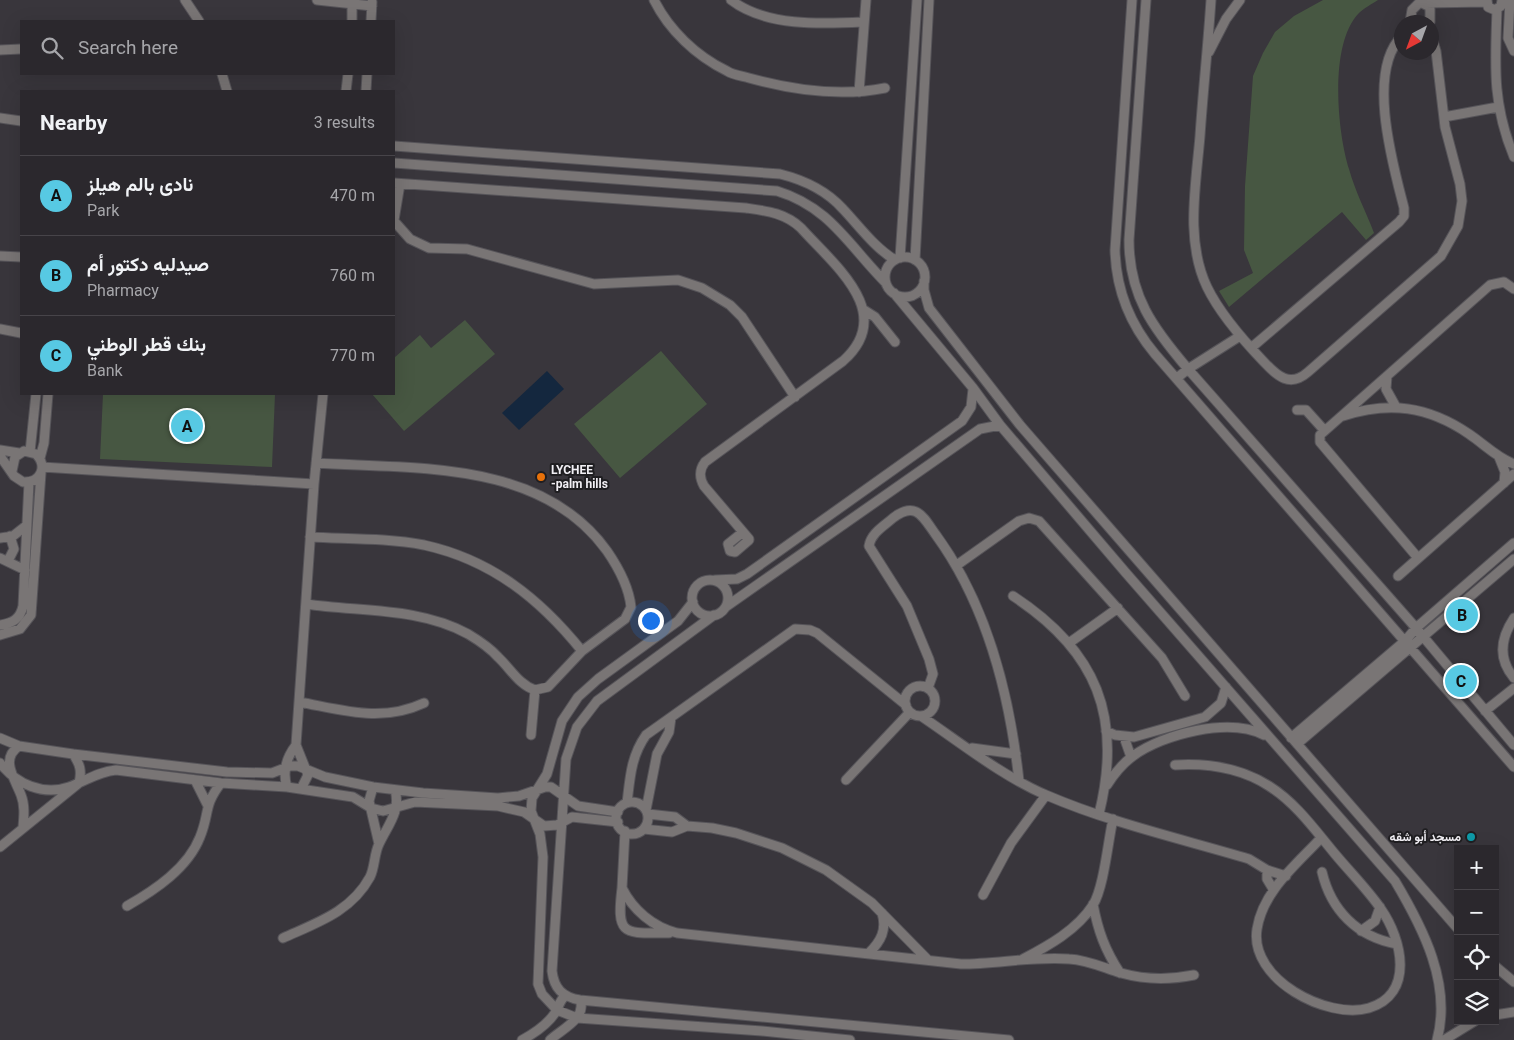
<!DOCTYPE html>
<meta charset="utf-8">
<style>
body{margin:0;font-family:Roboto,Vazirmatn,sans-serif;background:#333035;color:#f1f3f6}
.controls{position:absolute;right:15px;bottom:15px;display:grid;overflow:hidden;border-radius:0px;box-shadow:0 5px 20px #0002}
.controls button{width:45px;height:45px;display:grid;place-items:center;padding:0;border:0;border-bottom:1px solid #474449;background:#2b282d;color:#f1f3f6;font:25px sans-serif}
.compass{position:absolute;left:1394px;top:15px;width:45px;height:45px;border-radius:50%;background:#2b282d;box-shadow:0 5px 20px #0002;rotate:221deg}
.you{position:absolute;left:650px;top:620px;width:18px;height:18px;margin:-12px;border:4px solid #fff;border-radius:50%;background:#1a73e8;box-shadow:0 0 0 8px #1a73e833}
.badge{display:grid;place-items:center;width:32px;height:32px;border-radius:50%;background:#57c9e3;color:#111;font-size:16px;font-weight:700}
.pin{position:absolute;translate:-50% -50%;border:2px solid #fff;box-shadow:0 1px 5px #0006}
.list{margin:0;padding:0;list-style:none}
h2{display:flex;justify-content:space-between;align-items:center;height:65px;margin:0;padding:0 20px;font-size:21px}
h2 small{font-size:16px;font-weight:400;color:#a6a6aa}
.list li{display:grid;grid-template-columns:32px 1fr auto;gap:15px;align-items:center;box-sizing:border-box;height:80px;padding:0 20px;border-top:1px solid #474449}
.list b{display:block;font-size:19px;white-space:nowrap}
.list p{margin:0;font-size:16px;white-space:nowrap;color:#a6a6aa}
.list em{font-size:16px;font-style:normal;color:#a6a6aa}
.icon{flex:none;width:28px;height:28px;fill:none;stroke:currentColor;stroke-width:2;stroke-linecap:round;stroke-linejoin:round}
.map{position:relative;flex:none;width:1514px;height:1040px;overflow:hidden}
.search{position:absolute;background:#2b282d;box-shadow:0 5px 20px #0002;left:20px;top:20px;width:375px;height:55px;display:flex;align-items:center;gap:12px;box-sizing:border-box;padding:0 18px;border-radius:0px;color:#a6a6aa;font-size:19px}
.panel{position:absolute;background:#2b282d;box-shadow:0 5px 20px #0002;left:20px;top:90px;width:375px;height:305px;border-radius:0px}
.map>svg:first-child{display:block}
.green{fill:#475742}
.water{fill:#14273e}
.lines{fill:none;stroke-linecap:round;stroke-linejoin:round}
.minor-casing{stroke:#565459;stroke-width:11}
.minor{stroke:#797575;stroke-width:9}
.food-dot{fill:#e8710a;stroke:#1f1e21;stroke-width:2}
.culture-dot{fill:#0f9aa8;stroke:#1f1e21;stroke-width:2}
.labels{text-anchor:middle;stroke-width:4;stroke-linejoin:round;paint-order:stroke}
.poi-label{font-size:12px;font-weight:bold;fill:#f1eff4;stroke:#1f1e21;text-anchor:start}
</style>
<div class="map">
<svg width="1514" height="1040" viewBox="0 0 1514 1040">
<rect width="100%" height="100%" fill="#39363c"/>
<path class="green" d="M1323 0H1378C1372 4 1364 8 1359 13 1329 43 1337 131 1349 169 1355 191 1366 212 1374 233L1366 240 1342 212 1229 307 1219 291 1253 273 1244 250 1245 186 1253 76 1263 53 1275 32 1294 16Z
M465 320 495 354 404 431 372 394H394V358L420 335 431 348Z
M661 351 707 404 620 478 574 424Z
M103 394H275L272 467 100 459Z"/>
<path class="water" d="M547 371 564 389 519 430 502 413Z"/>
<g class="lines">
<g class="minor-casing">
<path id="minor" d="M185 0 199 21
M317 0 372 6
M654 0C669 30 696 56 727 71 733 75 742 76 749 78 792 90 840 97 885 88
M731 0C766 27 822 24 864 22
M1132 0 1115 250C1116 290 1129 323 1155 354L1514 767
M1146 0 1129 240C1129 296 1153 328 1188 369L1416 628 1514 745
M1211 0C1208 46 1203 91 1200 136 1196 185 1185 241 1207 287 1220 314 1243 340 1264 362 1277 376 1290 388 1308 372L1441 256 1458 226 1462 201 1460 184 1445 127 1436 51 1432 38
M1487 0 1488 7 1495 10 1501 6 1502 0
M1510 0 1508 38 1514 51
M1426 3 1486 2
M1497 9C1495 65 1492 104 1514 157
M352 21V0
M371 21 372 2
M1410 22 1412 10 1420 2 1430 7V22
M0 50 21 49
M1209 52 1226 19 1240 0
M222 74 227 91
M346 91 348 74
M366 91 367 74
M859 92 866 0
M1444 117 1498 107
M0 118 21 121
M394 146 780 174C804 180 826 190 843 209 860 227 874 247 895 260
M394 163 777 191C830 207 849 246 886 283
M394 183 746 208C767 211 785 213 801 228 834 265 897 313 843 361L705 462C699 470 699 477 704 486L749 539V540L735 552 730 551 728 544 743 532
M394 220 400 184
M394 221 410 239 429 248 467 249 594 284 678 280 702 288 730 305 742 317 795 397
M0 256 21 257
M885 277a20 20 0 1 1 40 0a20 20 0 1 1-40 0Z
M900 258 917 0
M915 260 929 0
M924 281V290L929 308 1020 425 1458 929
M894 293 973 388 1000 425 1126 573 1395 881C1423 928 1452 984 1437 1040
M864 310 875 317 895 342
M0 329 21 333
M1251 348 1399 222 1404 216V208C1393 165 1366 71 1402 36
M1387 376 1386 389 1396 407
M1177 378 1188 369 1240 336
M1297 410H1306L1324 430
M1343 416C1389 401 1428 406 1469 434 1484 444 1497 458 1514 464
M0 450 19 453
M30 452 36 394
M0 456 14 476 23 482C41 483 48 466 36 454L24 451 15 457 12 471
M1499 457 1505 472 1504 483
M40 458 44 443 48 394
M42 467 314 484
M310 537C348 539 388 538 424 545 492 560 540 599 582 651
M0 538 13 536 27 525
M0 558 25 570
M1418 558 1320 442V435L1490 285 1504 282 1514 289
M8 561 14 549 10 536
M957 565 1019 521 1029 518 1039 521 1162 658 1185 696
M1398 576 1514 474
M715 580 737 579 747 574 962 421 971 407 973 389
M692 598a18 18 0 1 1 36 0a18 18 0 1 1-36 0Z
M1013 596C1097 651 1123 717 1099 814
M693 602 678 621 598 679 578 697 562 721 547 774 532 798 531 811 540 834 543 857 538 984 542 994 557 1010 577 1018 762 1031 850 1040
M306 604C359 612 419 607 468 634 478 640 490 648 498 657 510 668 519 685 535 690L548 687 582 651 625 619 631 607C629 587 618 567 607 551 542 460 416 469 316 463
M727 606 980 429 1000 425
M714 615 597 701 577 727 566 759 552 971C554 988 562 997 580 1000L1009 1040
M1514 618C1500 639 1498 659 1514 678
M0 625C13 623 20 619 23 606L29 482
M0 635 20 629 31 615 41 473
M1069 643 1118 608
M905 701a15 15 0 1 1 30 0a15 15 0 1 1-30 0Z
M928 688 933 674 929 659 907 606 869 546C871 533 884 526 893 518 916 500 923 517 936 535 987 605 1010 697 1019 781
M299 702C343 710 381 723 424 703
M1485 711 1514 688
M921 716C961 743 1002 776 1046 795 1111 823 1182 839 1249 859L1267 870 1286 876
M1106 731 1115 735 1134 737 1205 717 1221 703 1226 687
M531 735 535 690
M1124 737 1131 757
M0 738 19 746 73 754 227 772 272 773 290 766H298L325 777 373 787 423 793 498 798 519 796 545 787H551L578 806 618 812
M1291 738 1405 641 1416 628 1514 543
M1297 744 1514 559
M19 746C0 759 14 777 21 795 25 805 24 816 23 827
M972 748 1016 754
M0 763C16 784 43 796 69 787 86 781 97 772 116 770L221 783 287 787 353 797 371 808 383 811 415 802 498 806 524 812 544 826 557 825 572 817 618 822
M1175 765C1208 763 1241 768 1269 786 1296 803 1315 830 1335 854 1350 872 1368 890 1381 909 1402 939 1415 994 1369 1008 1327 1020 1249 979 1257 929 1263 891 1296 865 1321 838
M195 780 207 804
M846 780 910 712
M1107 785C1114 774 1122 764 1133 756 1163 734 1229 717 1264 735
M287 787C282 771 286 758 296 745
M373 787 369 801 379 844
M301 789 308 775 296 745 314 484 323 394
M616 818a16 16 0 1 1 32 0a16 16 0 1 1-32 0Z
M627 803C630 778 631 756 646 735L795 629 810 630 817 633 906 705
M646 810 657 754 669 732 671 718
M648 814 675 817 687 826
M644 829 672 832 687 826 712 828 736 833 782 848 826 870 872 903 928 960
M625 831 622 888C633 910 653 927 677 933L961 964C997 964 1034 956 1069 959 1088 960 1104 968 1121 973 1146 980 1169 980 1194 975
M0 847 79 783C82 771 80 764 73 754
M1267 870V879L1273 889
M1322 872C1331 910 1357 937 1397 944
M622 888C616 937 624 933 669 933
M983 895 1011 843 1046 795
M1093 904C1098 931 1105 950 1120 973
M127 906C155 890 188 868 200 837 210 813 203 806 221 783
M1361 931 1375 921 1380 907
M283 938C316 923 351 912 370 877 375 867 374 854 379 844 388 825 401 811 395 790
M869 953C881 941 887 930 882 913
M1023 959C1048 946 1077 930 1093 905 1104 887 1108 841 1113 819
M1495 966 1514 982
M1495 1015 1514 1012
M522 1040C535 1033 547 1025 555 1013 559 1007 559 1001 565 996
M550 1040C562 1029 587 1018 580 1000
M1444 1040 1475 1021"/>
</g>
<use href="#minor" class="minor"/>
</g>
<circle class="food-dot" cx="541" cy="477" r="5"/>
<circle class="culture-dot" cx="1471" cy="837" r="5"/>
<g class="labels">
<g class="poi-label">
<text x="551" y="474">LYCHEE<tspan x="551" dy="14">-palm hills</tspan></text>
<text x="1461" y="841" text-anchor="end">مسجد أبو شقه</text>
</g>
</g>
</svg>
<div class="controls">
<button>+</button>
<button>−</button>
<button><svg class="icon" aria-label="locate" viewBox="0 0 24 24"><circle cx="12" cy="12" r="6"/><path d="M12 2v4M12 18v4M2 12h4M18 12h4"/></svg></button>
<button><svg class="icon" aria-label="layers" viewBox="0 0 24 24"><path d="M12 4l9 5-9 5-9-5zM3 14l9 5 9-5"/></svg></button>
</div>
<svg class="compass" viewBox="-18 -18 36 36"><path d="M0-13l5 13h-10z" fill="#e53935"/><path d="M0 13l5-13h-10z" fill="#a6a6aa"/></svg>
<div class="you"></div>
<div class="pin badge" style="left:187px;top:426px">A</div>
<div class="pin badge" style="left:1462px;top:615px">B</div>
<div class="pin badge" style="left:1461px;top:681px">C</div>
<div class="search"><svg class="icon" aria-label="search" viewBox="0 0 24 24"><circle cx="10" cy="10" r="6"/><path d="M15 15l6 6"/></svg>Search here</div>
<section class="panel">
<h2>Nearby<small>3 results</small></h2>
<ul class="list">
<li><span class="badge">A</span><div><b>نادى بالم هيلز</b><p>Park</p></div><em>470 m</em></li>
<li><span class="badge">B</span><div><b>صيدليه دكتور أم</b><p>Pharmacy</p></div><em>760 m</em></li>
<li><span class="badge">C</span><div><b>بنك قطر الوطني</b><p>Bank</p></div><em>770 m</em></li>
</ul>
</section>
</div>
